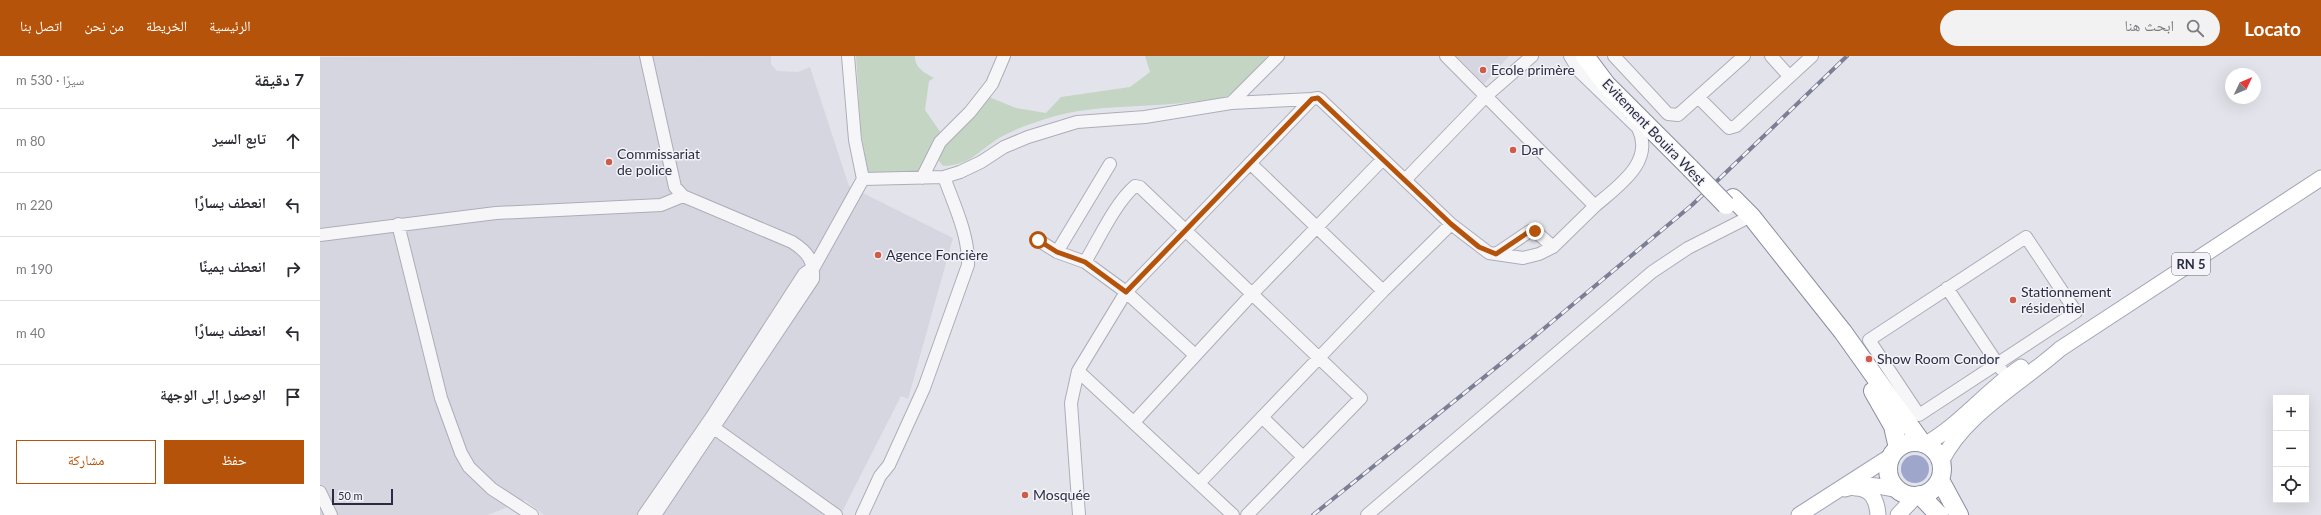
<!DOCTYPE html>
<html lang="ar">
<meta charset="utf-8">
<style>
body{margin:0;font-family:Lato,"Noto Naskh Arabic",sans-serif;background:#f2f2f3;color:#2b2b33;direction:rtl}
.controls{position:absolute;right:12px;bottom:12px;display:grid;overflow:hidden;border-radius:0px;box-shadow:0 4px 16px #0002}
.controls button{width:36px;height:36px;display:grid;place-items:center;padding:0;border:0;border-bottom:1px solid #e1e1e2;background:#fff;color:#2b2b33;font:20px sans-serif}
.compass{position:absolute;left:1905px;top:12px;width:36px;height:36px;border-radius:50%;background:#fff;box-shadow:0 4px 16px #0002;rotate:46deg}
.scale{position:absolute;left:12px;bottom:10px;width:61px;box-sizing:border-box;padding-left:4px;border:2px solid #2a2c43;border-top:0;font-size:11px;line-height:14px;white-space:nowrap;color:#2a2c43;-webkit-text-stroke:3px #f3f3f8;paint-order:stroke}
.stop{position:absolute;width:12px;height:12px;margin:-9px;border:3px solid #b45309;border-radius:50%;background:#fff}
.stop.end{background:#b45309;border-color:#fff;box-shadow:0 1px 4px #0008}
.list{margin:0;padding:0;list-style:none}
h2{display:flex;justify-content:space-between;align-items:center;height:52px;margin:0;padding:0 16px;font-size:17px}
h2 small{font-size:13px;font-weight:400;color:#7c7c81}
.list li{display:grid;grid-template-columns:26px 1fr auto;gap:12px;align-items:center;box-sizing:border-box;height:64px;padding:0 16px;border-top:1px solid #e1e1e2}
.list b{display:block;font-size:15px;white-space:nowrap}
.list em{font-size:13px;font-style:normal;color:#7c7c81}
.actions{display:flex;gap:8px;padding:12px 16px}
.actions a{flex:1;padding:9px 0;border:1px solid #b45309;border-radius:0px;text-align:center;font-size:14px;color:#b45309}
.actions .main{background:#b45309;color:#fff}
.icon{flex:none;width:22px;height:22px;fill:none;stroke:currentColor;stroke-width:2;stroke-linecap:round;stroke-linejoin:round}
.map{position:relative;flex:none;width:2001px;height:459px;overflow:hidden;direction:ltr}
header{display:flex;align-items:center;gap:24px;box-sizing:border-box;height:56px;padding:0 20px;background:#b45309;color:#fff}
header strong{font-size:19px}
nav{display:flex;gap:22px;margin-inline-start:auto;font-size:14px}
.search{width:280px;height:36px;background:#f2f2f3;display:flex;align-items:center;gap:10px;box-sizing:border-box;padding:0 14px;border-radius:22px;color:#7c7c81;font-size:15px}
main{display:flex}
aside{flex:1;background:#fff}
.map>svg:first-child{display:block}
.built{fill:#d5d6e0}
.green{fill:#c4d5c4}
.water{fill:#9ea7cb}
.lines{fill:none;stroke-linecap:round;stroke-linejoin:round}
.minor-casing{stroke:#acadb9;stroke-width:14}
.major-casing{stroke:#a2a4b7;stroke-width:17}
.highway-casing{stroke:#8a8da2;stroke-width:20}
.minor{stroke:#f6f6f9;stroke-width:12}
.major{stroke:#fff;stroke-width:15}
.highway{stroke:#fff;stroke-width:18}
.rail-casing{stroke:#7c7e95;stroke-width:4}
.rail{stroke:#f3f3f8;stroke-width:2.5;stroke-dasharray:8;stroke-linecap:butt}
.highway-bridge-casing{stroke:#8a8da2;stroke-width:20;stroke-linecap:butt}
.highway-bridge{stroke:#fff;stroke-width:18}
.route{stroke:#b45309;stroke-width:5}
.poi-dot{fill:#cf5b49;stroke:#f3f3f8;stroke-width:1.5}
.labels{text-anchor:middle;stroke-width:3;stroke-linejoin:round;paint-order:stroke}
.shield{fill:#f3f3f8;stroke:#666879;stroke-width:1}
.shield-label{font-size:13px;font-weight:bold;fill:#2a2c43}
.poi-label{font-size:14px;fill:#2a2c43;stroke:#f3f3f8;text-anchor:start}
.street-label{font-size:14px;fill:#2a2c43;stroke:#f3f3f8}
</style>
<header>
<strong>Locato</strong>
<div class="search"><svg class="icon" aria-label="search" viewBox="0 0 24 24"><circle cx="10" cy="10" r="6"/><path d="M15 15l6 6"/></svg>ابحث هنا</div>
<nav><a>الرئيسية</a><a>الخريطة</a><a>من نحن</a><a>اتصل بنا</a></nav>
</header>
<main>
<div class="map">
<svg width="2001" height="459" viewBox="0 0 2001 459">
<rect width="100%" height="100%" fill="#e3e4eb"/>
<path class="built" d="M451 0V8L457 15 478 16 490 11 529 130 633 182 588 343 581 340 522 456 508 446 502 459H224L205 444 168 459H0V1Z
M1136 0H1189L1164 28Z"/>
<path class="green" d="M536 0H595C594 11 605 17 614 22L609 25 605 54 621 77 608 96 601 116H548L541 77Z
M825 0H948C940 8 916 37 907 40 896 45 882 44 871 46 825 52 777 48 732 61 714 66 695 73 679 82 658 95 651 109 623 110L615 100 669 41 696 52 726 57 741 41 810 31 830 16Z"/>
<path class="water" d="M1581 413a14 14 0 1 1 28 0a14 14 0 1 1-28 0Z"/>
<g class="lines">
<g class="minor-casing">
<path id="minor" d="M326 0 355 131 363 140 472 186C488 196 494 205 493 223L335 459
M528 0 535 84 543 123
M1250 0 1259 15 1318 72C1335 106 1298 130 1275 150
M1294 0 1348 58 1358 59 1424 0
M1451 0 1469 20
M1378 41 1409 72 1416 70 1492 0
M911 47 958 0
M930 107 1063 235
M602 122 620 86 650 56 672 28 684 0
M1085 124 1166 40 1212 0
M78 168 121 342 141 397 149 411 172 433 212 459
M0 179 176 157 341 149 363 140
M1706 181 1756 256 1599 359 1549 284Z
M718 184 737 196 765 206 806 236 875 299
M737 196 790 108
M1176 198 1210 175H1215L1233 191
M765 206C779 183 795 147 815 130L820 131 1041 342 927 459
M1627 232 1681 313
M758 315 913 459
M942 361 983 401
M814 366 932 238 1063 103
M394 372 516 459
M879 427 1063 235 1131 168
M0 436 11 459
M324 459 391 362 484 218 494 211 543 123 624 121 640 116 661 106 684 91 708 81 757 66 825 61 911 47 992 43
M542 459 560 420 569 409 604 332 648 209C649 179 634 149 624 121
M759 459 751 347 758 315 806 236 992 43 998 42 1001 44 1131 168 1169 197 1203 202 1219 198 1233 191 1275 150 1126 0
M1047 459 1332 216 1368 192 1431 160"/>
</g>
<g class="major-casing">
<path id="major" d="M1606 388C1641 368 1667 334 1701 311
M1621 406C1644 358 1702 327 1740 293L2001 122
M1535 432C1552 432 1557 445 1558 459
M1525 433C1544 426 1559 430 1578 434
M1479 459 1571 400
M1578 459 1596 440"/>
</g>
<g class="highway-casing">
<path id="highway" d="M1265 0 1286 28 1370 112
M1413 142 1431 160 1523 276 1602 387
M1553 335 1573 370 1578 392
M1568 413a27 27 0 1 1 54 0a27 27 0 1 1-54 0Z
M1620 424 1639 459
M1600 439 1619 459"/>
</g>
<use href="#minor" class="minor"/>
<use href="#major" class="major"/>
<use href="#highway" class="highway"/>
<g class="rail-casing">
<path id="rail" d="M993 459 1209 285 1372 149 1527 0"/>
</g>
<use href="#rail" class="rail"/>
<g class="highway-bridge-casing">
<path id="highway-bridge" d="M1370 112 1406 149"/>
</g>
<use href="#highway-bridge" class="highway-bridge"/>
</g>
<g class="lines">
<path class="route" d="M718 184 737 196 765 206 806 236 992 43 998 42 1131 168 1159 191 1176 198 1210 175H1215"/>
</g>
<g class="poi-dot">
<circle cx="1163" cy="14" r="4"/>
<circle cx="1193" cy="94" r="4"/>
<circle cx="289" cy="106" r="4"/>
<circle cx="558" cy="199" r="4"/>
<circle cx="1693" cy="244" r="4"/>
<circle cx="1549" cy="303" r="4"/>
<circle cx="705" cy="439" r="4"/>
</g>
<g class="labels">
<rect class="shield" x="1852" y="197" width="38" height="22" rx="3"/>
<g class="shield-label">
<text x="1871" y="213">RN 5</text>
</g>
<g class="poi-label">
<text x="1171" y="19">Ecole primère</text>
<text x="1201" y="99">Dar</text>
<text x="297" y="103">Commissariat<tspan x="297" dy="16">de police</tspan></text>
<text x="566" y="204">Agence Foncière</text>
<text x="1701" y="241">Stationnement<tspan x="1701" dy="16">résidentiel</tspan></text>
<text x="1557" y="308">Show Room Condor</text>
<text x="713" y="444">Mosquée</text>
</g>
<g class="street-label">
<text transform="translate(1334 76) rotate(46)" y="5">Evitement Bouira West</text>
</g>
</g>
</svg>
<div class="controls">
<button>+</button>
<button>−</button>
<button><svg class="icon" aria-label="locate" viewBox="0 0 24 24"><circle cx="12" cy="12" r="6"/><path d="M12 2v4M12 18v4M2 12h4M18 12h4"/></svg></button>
</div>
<svg class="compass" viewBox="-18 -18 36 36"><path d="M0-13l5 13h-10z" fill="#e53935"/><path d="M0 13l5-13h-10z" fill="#7c7c81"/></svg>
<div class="scale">50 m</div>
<div class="stop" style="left:718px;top:184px"></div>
<div class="stop end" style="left:1215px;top:175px"></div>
</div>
<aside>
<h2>7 دقيقة<small>سيرًا · 530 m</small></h2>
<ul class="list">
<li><svg class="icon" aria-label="ahead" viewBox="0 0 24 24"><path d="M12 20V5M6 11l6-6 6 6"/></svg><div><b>تابع السير</b></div><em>80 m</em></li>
<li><svg class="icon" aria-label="left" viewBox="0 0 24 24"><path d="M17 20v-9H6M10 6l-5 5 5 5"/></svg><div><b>انعطف يسارًا</b></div><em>220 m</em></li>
<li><svg class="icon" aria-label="right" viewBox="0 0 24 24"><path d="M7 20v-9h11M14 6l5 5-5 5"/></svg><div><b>انعطف يمينًا</b></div><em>190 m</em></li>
<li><svg class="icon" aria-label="left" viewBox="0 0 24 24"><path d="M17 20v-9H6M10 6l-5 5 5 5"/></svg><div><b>انعطف يسارًا</b></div><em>40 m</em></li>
<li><svg class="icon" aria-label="arrive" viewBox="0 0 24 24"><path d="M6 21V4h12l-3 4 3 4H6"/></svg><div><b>الوصول إلى الوجهة</b></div></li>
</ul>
<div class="actions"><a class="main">حفظ</a><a>مشاركة</a></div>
</aside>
</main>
